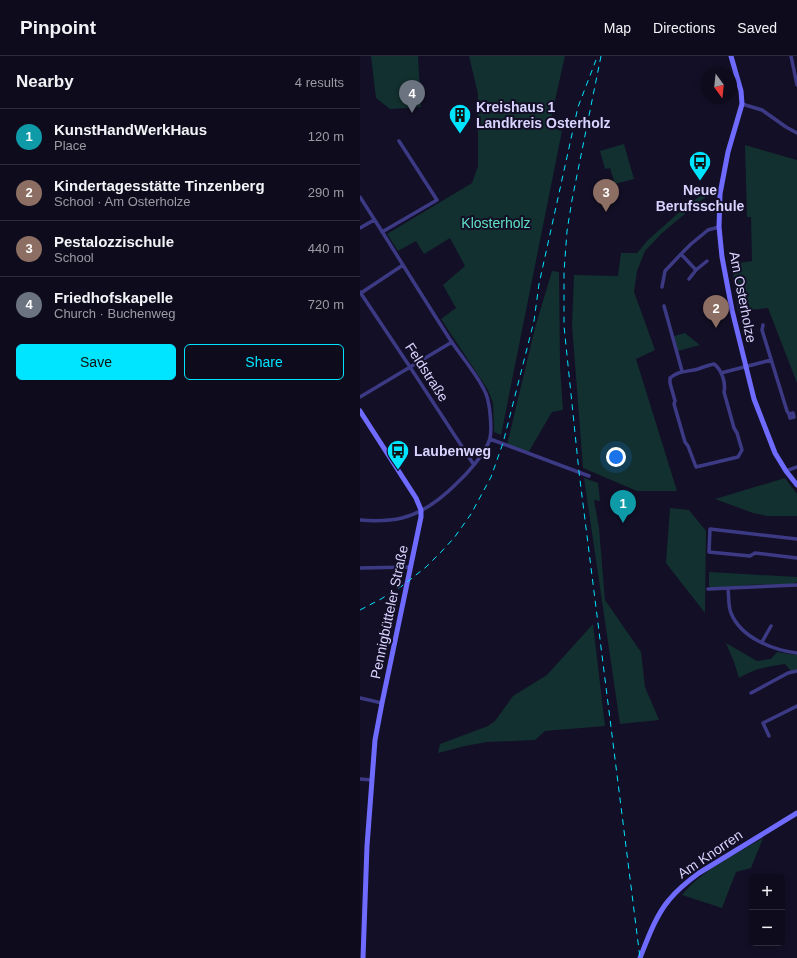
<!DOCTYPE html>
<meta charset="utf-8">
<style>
body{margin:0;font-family:Arial,sans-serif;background:#171425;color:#f1f3f6}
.controls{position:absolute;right:12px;bottom:12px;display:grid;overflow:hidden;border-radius:6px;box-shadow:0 2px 6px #0003}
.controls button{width:36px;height:36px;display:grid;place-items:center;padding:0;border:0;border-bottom:1px solid #2e2b3b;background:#0e0b1c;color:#f1f3f6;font:20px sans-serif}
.compass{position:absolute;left:341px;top:12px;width:36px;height:36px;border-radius:50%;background:#0e0b1c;box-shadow:0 2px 6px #0003;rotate:165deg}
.you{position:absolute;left:256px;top:401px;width:14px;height:14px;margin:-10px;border:3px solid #fff;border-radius:50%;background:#1a73e8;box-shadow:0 0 0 6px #1a73e833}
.badge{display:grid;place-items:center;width:26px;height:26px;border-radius:50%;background:#00e5ff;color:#fff;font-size:13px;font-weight:700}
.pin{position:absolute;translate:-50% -33px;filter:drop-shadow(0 1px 2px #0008)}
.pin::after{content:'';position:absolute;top:21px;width:14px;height:12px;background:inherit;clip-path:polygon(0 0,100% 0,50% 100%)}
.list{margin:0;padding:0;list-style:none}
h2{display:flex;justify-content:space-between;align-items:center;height:52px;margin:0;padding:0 16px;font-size:17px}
h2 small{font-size:13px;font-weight:400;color:#9b9ba3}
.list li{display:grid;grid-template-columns:26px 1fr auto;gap:12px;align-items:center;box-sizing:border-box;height:56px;padding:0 16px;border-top:1px solid #2e2b3b}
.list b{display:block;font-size:15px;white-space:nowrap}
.list p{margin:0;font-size:13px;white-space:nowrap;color:#9b9ba3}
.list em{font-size:13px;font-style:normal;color:#9b9ba3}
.actions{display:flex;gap:8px;padding:12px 16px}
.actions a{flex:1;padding:9px 0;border:1px solid #00e5ff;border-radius:6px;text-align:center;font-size:14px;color:#00e5ff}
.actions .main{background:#00e5ff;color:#111}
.map{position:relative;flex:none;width:437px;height:902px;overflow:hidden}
header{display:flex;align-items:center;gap:24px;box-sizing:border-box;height:56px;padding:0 20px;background:#0e0b1c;border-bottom:1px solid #2e2b3b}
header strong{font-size:19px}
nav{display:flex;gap:22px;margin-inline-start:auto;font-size:14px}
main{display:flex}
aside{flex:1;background:#0e0b1c}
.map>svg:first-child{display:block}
.green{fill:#12302f}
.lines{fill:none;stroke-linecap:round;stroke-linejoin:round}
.street{stroke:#3d3a85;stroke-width:3.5}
.secondary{stroke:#6f6bff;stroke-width:5}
.rail{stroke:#00e5ff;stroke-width:1;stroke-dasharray:6 5;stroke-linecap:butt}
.labels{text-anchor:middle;stroke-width:4;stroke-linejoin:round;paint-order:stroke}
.poi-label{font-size:14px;font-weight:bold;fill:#d9d4ff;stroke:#130f26;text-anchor:start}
.park-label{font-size:14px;fill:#5fe0c0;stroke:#130f26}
.street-label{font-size:14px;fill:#d9d4ff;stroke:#130f26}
</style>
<header>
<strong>Pinpoint</strong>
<nav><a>Map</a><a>Directions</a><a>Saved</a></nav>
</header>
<main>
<aside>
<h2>Nearby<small>4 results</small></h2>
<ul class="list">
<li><span class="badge" style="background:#0f9aa8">1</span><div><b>KunstHandWerkHaus</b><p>Place</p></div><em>120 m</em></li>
<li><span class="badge" style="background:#8d6e63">2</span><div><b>Kindertagesstätte Tinzenberg</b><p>School · Am Osterholze</p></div><em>290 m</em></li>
<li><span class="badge" style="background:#8d6e63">3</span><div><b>Pestalozzischule</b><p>School</p></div><em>440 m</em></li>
<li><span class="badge" style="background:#6b7280">4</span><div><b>Friedhofskapelle</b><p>Church · Buchenweg</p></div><em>720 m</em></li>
</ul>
<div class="actions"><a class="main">Save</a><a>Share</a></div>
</aside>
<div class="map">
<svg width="437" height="902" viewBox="0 0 437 902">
<rect width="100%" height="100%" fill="#130f26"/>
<path class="green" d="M11 0H58L61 51 30 53 16 42Z
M109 0H205L189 71 202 75 141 379 134 376 133 347 128 334 81 263 96 252 83 229 105 210 90 182 64 198 56 185 38 195 27 178 112 127 118 110V38Z
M264 88 274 123 255 128 250 112 245 113 240 95Z
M385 89 437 104V327L408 252 378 255 372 208 392 205 391 161H387Z
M356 135 354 140 350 139 340 145 301 178 285 195 277 215 274 236 295 294 276 303 317 435H277L223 412 212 269 214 219 258 220 261 197H277L288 184 325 151 346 136Z
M192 215 199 216 200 310 203 354 192 356 168 397 147 389 175 272Z
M325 277 340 289 318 295 314 280Z
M224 422 238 427 240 445 234 444 239 472 245 544 281 596 285 631 299 664 260 668Z
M425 422 437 438V460H407L393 457 355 443Z
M310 452 329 454 346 475 345 557 306 507Z
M349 516 437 521V526L433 528 386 529 384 530 352 532 349 530Z
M233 568 245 670 185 675 175 684 127 686 105 690 78 697 80 688 128 670 135 665 153 640 187 619Z
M366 587 397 605 411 603 417 596 437 599V613L431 615 425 608C406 611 396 612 379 622L374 606Z
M403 782 391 812 376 816 362 852 322 839C343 813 375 799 403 782Z"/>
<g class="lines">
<path class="street" d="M431 0 437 29
M382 48 402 54 426 71 437 77
M0 141C31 189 60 237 91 285 101 300 120 322 126 338 130 347 132 373 130 382 127 396 106 419 96 428 82 442 62 457 42 462 29 465 13 465 0 464
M0 172 14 164
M22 176 77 144 39 85
M321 198 336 214
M329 223 336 214 347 205
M302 231 305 215 321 198 331 188 348 174 359 171
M0 236 50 311 114 409
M1 237 43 209
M304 250 322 315
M403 269 402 274 427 355 429 358 433 357 434 361 430 362 429 358
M354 308C362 314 366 327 364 336L374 372 377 377 382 394 378 401 336 411 328 390 325 386 314 348 315 345 310 327V322C319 314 328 316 338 313 344 311 348 309 354 308Z
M361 317 411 304
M0 341 92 286
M130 383 229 420
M426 415 437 411
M437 483 350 473 349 496 390 500 395 497 437 502
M0 512 51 511
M348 533 437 529
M368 533C369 540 368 550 371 557 381 582 413 594 437 597
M402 586 411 570
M391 637 428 617 437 615
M0 642 22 647
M409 680 403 667 437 650
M0 723 12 724"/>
<path class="secondary" d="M371 0 381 35 382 48 368 96 360 138 359 171 362 201 372 254 394 343 415 397 426 415 437 429
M0 355 56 442 61 454V461L22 647 15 684 7 790 3 902
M280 902C287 884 296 859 309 844 318 833 328 825 339 817L437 757"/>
<path class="rail" d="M241 0 212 144 207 175 204 216V270L219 416 280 902
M0 554 21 543 42 530 66 511 81 496 94 482 111 458 131 421 143 387 174 265 179 228 218 51 236 4"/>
</g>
<defs>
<g id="building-pin" transform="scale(1.15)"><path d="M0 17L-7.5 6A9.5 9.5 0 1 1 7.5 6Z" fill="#00e5ff" stroke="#130f26"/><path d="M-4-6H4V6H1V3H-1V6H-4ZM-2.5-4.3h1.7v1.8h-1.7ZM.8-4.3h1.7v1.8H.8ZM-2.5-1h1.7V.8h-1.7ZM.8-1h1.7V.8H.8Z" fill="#111"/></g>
<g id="bus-pin" transform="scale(1.15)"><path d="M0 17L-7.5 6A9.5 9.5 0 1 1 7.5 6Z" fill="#00e5ff" stroke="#130f26"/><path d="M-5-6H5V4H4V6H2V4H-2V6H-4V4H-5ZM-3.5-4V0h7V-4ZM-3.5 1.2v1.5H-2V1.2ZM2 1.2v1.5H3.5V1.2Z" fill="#111"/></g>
</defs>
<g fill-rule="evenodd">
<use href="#building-pin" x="100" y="59"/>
<use href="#bus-pin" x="340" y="106"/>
<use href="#bus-pin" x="38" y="395"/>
</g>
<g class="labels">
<g class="poi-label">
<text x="116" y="56">Kreishaus 1<tspan x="116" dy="16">Landkreis Osterholz</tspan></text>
<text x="340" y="139" text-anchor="middle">Neue<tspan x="340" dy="16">Berufsschule</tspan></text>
<text x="54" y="400">Laubenweg</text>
</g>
<g class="park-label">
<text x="136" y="172">Klosterholz</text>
</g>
<g class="street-label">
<text transform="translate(383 241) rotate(79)" y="5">Am Osterholze</text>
<text transform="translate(67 316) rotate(57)" y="5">Feldstraße</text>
<text transform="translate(29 556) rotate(-78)" y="5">Pennigbütteler Straße</text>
<text transform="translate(350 798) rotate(-34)" y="5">Am Knorren</text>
</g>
</g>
</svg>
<div class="controls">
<button>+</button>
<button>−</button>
</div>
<svg class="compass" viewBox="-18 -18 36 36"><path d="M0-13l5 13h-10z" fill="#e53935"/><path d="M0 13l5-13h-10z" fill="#9b9ba3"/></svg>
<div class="you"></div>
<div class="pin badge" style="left:263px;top:467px;background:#0f9aa8">1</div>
<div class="pin badge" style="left:356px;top:272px;background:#8d6e63">2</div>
<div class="pin badge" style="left:246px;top:156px;background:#8d6e63">3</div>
<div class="pin badge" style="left:52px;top:57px;background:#6b7280">4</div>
</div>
</main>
